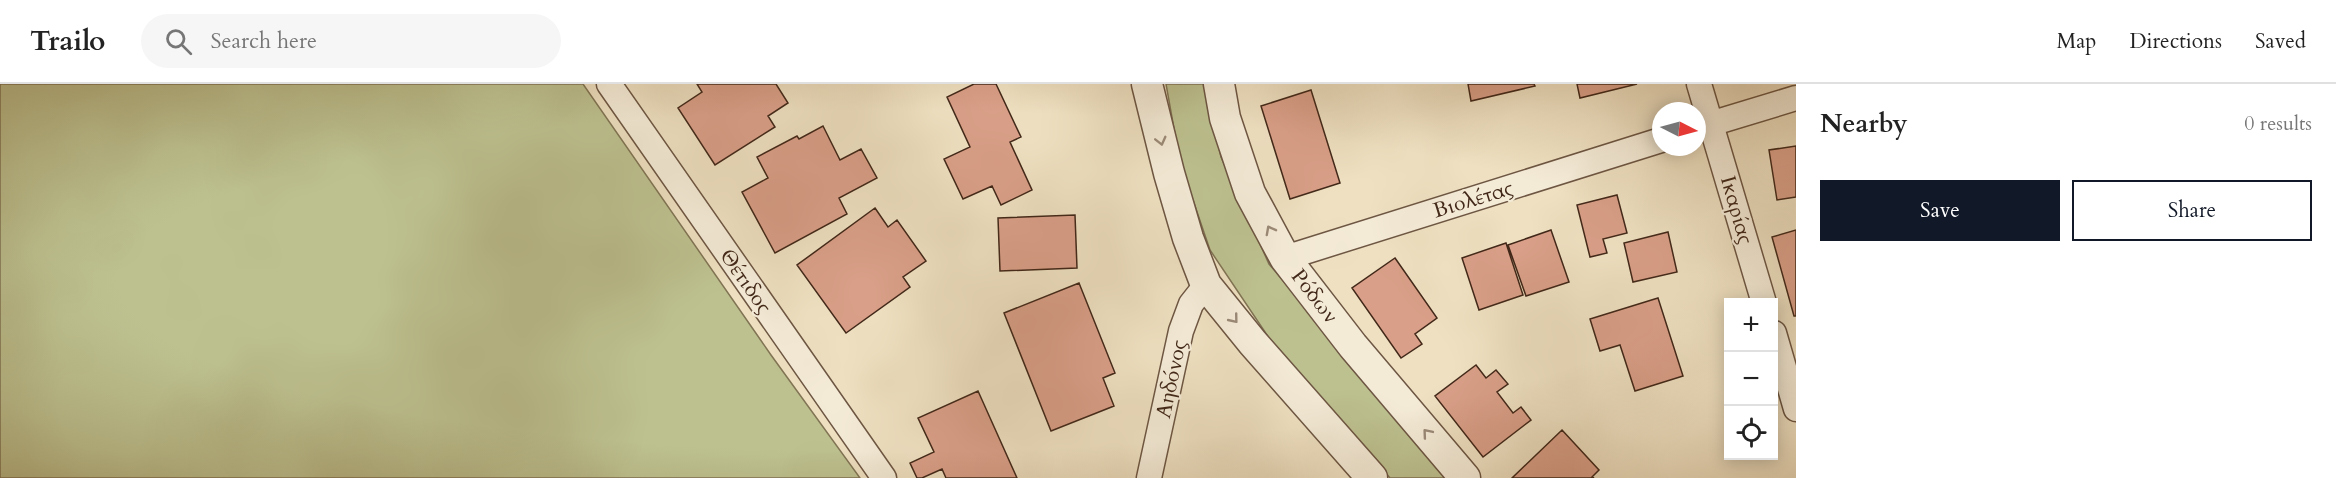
<!DOCTYPE html>
<meta charset="utf-8">
<style>
body{margin:0;font-family:Cardo,serif;background:#f6f6f6;color:#222}
.controls{position:absolute;right:18px;bottom:18px;display:grid;overflow:hidden;border-radius:0px;box-shadow:0 3px 15px #0003}
.controls button{width:54px;height:54px;display:grid;place-items:center;padding:0;border:0;border-bottom:2px solid #e0e0e0;background:#fff;color:#222;font:30px sans-serif}
.compass{position:absolute;left:1652px;top:18px;width:54px;height:54px;border-radius:50%;background:#fff;box-shadow:0 3px 15px #0003;rotate:96deg}
.list{margin:0;padding:0;list-style:none}
h2{display:flex;justify-content:space-between;align-items:center;height:78px;margin:0;padding:0 24px;font-size:26px}
h2 small{font-size:20px;font-weight:400;color:#767676}
.actions{display:flex;gap:12px;padding:18px 24px}
.actions a{flex:1;padding:14px 0;border:2px solid #111827;border-radius:0px;text-align:center;font-size:21px;color:#111827}
.actions .main{background:#111827;color:#fff}
.icon{flex:none;width:33px;height:33px;fill:none;stroke:currentColor;stroke-width:2;stroke-linecap:round;stroke-linejoin:round}
.map{position:relative;flex:none;width:1796px;height:394px;overflow:hidden}
header{display:flex;align-items:center;gap:36px;box-sizing:border-box;height:84px;padding:0 30px;background:#fff;border-bottom:2px solid #e0e0e0}
header strong{font-size:28px}
nav{display:flex;gap:33px;margin-inline-start:auto;font-size:21px}
.search{width:420px;height:54px;background:#f6f6f6;display:flex;align-items:center;gap:15px;box-sizing:border-box;padding:0 21px;border-radius:33px;color:#767676;font-size:22px}
main{display:flex}
aside{flex:1;background:#fff}
.map>svg:first-child{display:block}
.green{fill:#bdc190;stroke:#807454;stroke-width:1.5}
.building{fill:#d99f88;stroke:#422819;stroke-width:1.5}
.lines{fill:none;stroke-linecap:round;stroke-linejoin:round}
.minor-casing{stroke:#6d5643;stroke-width:27}
.tertiary-casing{stroke:#6d5643;stroke-width:33}
.minor{stroke:#f4ebd7;stroke-width:24}
.tertiary{stroke:#f4ebd7;stroke-width:30}
.oneway{stroke:#9b8a78}
.labels{text-anchor:middle;stroke-width:4.5;stroke-linejoin:round;paint-order:stroke}
.street-label{font-size:21px;fill:#422819;stroke:#f4ebd7}
</style>
<header>
<strong>Trailo</strong>
<div class="search"><svg class="icon" aria-label="search" viewBox="0 0 24 24"><circle cx="10" cy="10" r="6"/><path d="M15 15l6 6"/></svg>Search here</div>
<nav><a>Map</a><a>Directions</a><a>Saved</a></nav>
</header>
<main>
<div class="map">
<svg width="1796" height="394" viewBox="0 0 1796 394">
<rect width="100%" height="100%" fill="#eee0c1"/>
<filter id="stains"><feTurbulence type="fractalNoise" baseFrequency=".00333" numOctaves="4"/><feColorMatrix values="0 0 0 0 .2 0 0 0 0 .09 0 0 0 0 .02 0 0 0 .5 -.17"/></filter>
<radialGradient id="worn" r=".72"><stop offset=".6" stop-color="#630" stop-opacity="0"/><stop offset="1" stop-color="#630" stop-opacity=".3"/></radialGradient>
<path class="green" d="M0 0H583L771 271 860 394H0Z
M1166 0H1204L1221 73 1269 180 1448 394H1390L1269 254 1210 166 1180 78Z"/>
<path class="building" d="M697 0H776L788 19 768 32 775 43 715 81 678 24 702 8Z
M974 0H996L1021 53 1010 58 1032 106 1001 121 992 102 963 115 944 75 970 63 947 13Z
M1468 0H1534L1535 2 1471 17Z
M1577 0H1637L1580 14Z
M1311 6 1340 99 1290 115 1261 22Z
M823 42 840 76 861 65 877 94 839 114 847 130 775 169 742 108 768 94 757 73 797 52 799 55Z
M1796 62V113L1777 116 1769 66Z
M1617 111 1627 149 1603 155 1607 169 1590 173 1577 121Z
M875 124 888 143 897 136 926 177 903 193 910 203 846 249 797 181Z
M1075 131 1077 184 1000 187 998 134Z
M1551 146 1569 198 1526 212 1508 161Z
M1796 146V232H1794L1772 153Z
M1668 148 1677 188 1633 198 1624 159Z
M1506 159 1523 211 1479 226 1462 174Z
M1395 174 1437 234 1415 250 1422 260 1401 274 1352 204Z
M1079 199 1115 289 1103 294 1114 322 1051 347 1004 229Z
M1658 214 1683 292 1635 307 1620 261 1600 267 1590 235Z
M1476 281 1486 294 1496 286 1508 300 1497 308 1513 329 1521 323 1531 336 1483 373 1435 312Z
M978 307 1017 394H946L942 385 922 394H917L910 379 934 368 918 334Z
M1562 346 1599 386 1592 393 1594 394H1512Z"/>
<g class="lines">
<g class="minor-casing">
<path id="minor" d="M609 0 884 394
M1699 0 1764 219
M1697 44 1796 14
M1285 174 1661 56
M1774 249 1796 325
M1149 394 1181 247 1191 220 1206 201"/>
</g>
<g class="tertiary-casing">
<path id="tertiary" d="M1147 0 1169 89 1188 154 1206 201 1253 259 1372 394
M1219 0 1225 34 1250 109 1285 174 1353 262 1465 394"/>
</g>
<use href="#minor" class="minor"/>
<use href="#tertiary" class="tertiary"/>
</g>
<defs><path id="oneway-chevron" d="M-2-3.5L2.5 0L-2 3.5" fill="none" stroke-width="1.6" stroke-linecap="round" stroke-linejoin="round" transform="scale(1.5)"/></defs>
<g class="oneway">
<use href="#oneway-chevron" transform="translate(1161 57) rotate(76)"/>
<use href="#oneway-chevron" transform="translate(1270 146) rotate(-118)"/>
<use href="#oneway-chevron" transform="translate(1234 235) rotate(51)"/>
<use href="#oneway-chevron" transform="translate(1427 349) rotate(-130)"/>
</g>
<g class="labels">
<g class="street-label">
<text transform="translate(1473 115) rotate(-17)" y="7">Βιολέτας</text>
<text transform="translate(1737 126) rotate(74)" y="7">Ικαρίας</text>
<text transform="translate(746 197) rotate(55)" y="7">Θέτιδος</text>
<text transform="translate(1315 212) rotate(52)" y="7">Ρόδων</text>
<text transform="translate(1171 295) rotate(-78)" y="7">Αηδόνος</text>
</g>
</g>
<rect width="100%" height="100%" filter="url(#stains)"/>
<rect width="100%" height="100%" fill="url(#worn)"/>
</svg>
<div class="controls">
<button>+</button>
<button>−</button>
<button><svg class="icon" aria-label="locate" viewBox="0 0 24 24"><circle cx="12" cy="12" r="6"/><path d="M12 2v4M12 18v4M2 12h4M18 12h4"/></svg></button>
</div>
<svg class="compass" viewBox="-18 -18 36 36"><path d="M0-13l5 13h-10z" fill="#e53935"/><path d="M0 13l5-13h-10z" fill="#767676"/></svg>
</div>
<aside>
<h2>Nearby<small>0 results</small></h2>
<ul class="list">
</ul>
<div class="actions"><a class="main">Save</a><a>Share</a></div>
</aside>
</main>
